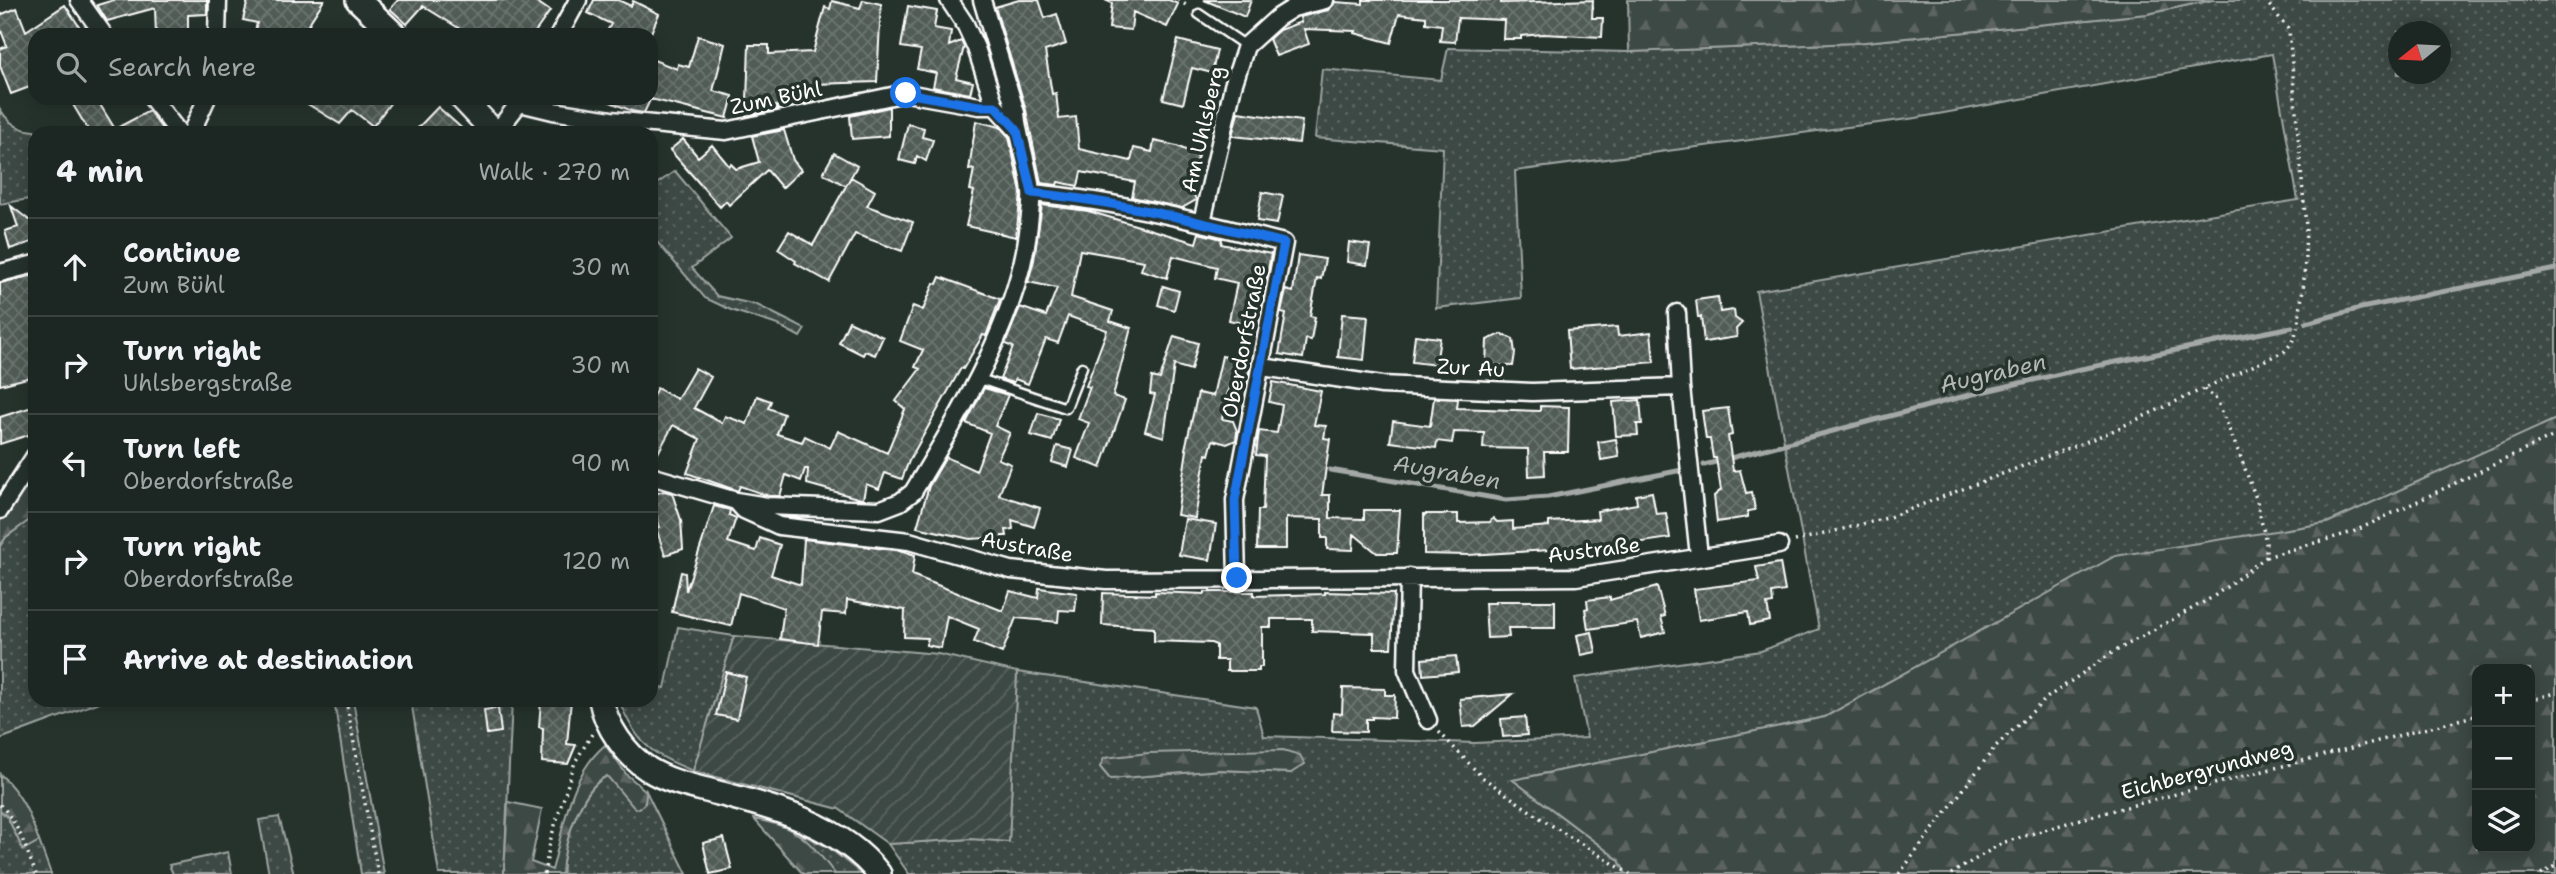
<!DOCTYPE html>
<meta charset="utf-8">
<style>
body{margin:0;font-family:"Shantell Sans",sans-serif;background:#252e2a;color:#f1f3f6}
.controls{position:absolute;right:21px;bottom:21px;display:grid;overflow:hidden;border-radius:14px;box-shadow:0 4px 18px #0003}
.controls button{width:63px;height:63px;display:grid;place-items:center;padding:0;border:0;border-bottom:2px solid #3a4340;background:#1c2622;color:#f1f3f6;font:35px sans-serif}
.compass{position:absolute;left:2388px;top:21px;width:63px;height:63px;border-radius:50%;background:#1c2622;box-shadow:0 4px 18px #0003;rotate:252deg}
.stop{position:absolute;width:21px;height:21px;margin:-16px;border:5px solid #1a73e8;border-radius:50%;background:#fff}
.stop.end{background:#1a73e8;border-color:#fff;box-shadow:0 2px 7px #0008}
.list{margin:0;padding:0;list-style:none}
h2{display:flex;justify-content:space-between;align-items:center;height:91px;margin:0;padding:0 28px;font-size:30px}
h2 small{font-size:23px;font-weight:400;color:#a0a5a5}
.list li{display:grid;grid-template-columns:46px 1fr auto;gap:21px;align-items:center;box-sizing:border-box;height:98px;padding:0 28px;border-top:2px solid #3a4340}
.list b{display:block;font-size:26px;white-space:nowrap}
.list p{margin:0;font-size:23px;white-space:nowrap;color:#a0a5a5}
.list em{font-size:23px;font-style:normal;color:#a0a5a5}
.icon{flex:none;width:38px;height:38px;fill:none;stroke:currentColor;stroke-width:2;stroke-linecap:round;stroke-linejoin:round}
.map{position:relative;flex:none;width:2556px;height:874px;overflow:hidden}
.search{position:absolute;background:#1c2622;box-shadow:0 4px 18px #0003;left:28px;top:28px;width:630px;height:77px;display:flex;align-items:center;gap:18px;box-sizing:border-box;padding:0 24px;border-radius:21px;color:#a0a5a5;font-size:26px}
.panel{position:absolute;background:#1c2622;box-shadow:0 4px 18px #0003;left:28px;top:126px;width:630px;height:581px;border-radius:21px}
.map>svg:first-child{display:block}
.grass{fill:url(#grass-dots);stroke:#9ea4a2;stroke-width:2;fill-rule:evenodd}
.forest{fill:url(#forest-firs);stroke:#9ea4a2;stroke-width:2;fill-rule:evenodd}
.garden{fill:url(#garden-furrows);stroke:#9ea4a2;stroke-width:2}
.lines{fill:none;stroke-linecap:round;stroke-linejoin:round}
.stream{stroke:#a4a9a7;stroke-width:5}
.building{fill:url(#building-cross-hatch);stroke:#fff;stroke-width:2}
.lane-casing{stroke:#fff;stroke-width:13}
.street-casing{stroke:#fff;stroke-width:21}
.secondary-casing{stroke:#fff;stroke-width:28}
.path{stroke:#fff;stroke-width:3.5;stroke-dasharray:2 5;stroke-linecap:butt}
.lane{stroke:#26332d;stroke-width:8}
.street{stroke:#26332d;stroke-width:16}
.secondary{stroke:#26332d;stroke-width:23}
.route{stroke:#1a73e8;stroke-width:9}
.labels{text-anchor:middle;stroke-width:7;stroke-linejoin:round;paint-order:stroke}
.street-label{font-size:21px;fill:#fff;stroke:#26332d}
.water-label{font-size:23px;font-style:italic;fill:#b3b8b6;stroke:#26332d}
</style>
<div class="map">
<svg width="2556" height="874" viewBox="0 0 2556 874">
<defs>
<pattern id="grass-dots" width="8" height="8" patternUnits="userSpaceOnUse" patternTransform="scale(1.75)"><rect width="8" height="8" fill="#3e4944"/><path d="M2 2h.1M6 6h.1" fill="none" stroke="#5b6460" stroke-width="1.8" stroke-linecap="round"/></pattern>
<pattern id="forest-firs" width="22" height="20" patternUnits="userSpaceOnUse" patternTransform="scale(1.75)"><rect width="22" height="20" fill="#3e4944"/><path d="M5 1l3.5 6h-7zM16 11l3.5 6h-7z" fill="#5b6460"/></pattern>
<pattern id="garden-furrows" width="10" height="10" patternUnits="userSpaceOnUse" patternTransform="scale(1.75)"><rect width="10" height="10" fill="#3e4944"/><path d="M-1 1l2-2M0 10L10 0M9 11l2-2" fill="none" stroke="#5b6460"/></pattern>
<pattern id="building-cross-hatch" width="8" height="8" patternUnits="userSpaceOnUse" patternTransform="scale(1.75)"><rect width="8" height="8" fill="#515c57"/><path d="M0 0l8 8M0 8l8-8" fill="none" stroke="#6b7470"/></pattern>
</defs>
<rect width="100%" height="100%" fill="#26332d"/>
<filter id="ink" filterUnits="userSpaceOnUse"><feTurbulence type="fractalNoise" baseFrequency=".0143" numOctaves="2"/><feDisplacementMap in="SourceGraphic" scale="14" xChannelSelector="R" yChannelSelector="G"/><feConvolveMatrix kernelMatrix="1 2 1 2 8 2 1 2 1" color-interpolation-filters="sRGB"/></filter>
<g filter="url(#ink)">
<path class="grass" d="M2212 0H2556V419L2327 523 2115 557 1825 717 1513 780 1619 860 1626 874H909L888 844 971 839 1009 841 1017 672 1256 707 1264 736 1475 743 1587 738 1575 678 1761 651 1819 629 1756 291 2298 200 2272 54 1916 118 1515 171 1521 298 1436 308 1443 148 1315 138 1322 69 1441 80 1448 48 1629 52 1855 43 2147 14ZM2398 32H2440V74H2398ZM1105 758 1291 773 1220 770 1110 779 1100 767Z
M0 109C17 137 36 130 66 132L35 133V198L0 204Z
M675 171 731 238 692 268 717 296 757 305 805 329 800 337 778 325 731 310 705 298 651 235V188Z
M35 516V700H105L0 739V546L6 537Z
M678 627 734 636 693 771C651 754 636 744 619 700H651V685L665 688Z
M334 700H353L384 874H361Z
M411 700H512L504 874H439Z
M607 776 645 803 646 791 687 874H562C563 845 580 789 607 776Z
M0 811 7 816 23 849 39 841 51 874H0Z
M279 817 294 874H269L259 820Z
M799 833 828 847 862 874H835Z
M228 852 232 874H173L169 865Z"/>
<path class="forest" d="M1628 0H2212L2147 14 1855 43 1629 52Z
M2556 419V874H1626L1619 860 1513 780 1825 717 2115 556 2327 523ZM2530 669V848H2477V669Z
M35 465V516L6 537 0 546V519Z
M605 745 627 775 646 791C646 800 646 807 635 809L607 776C580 788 563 845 562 874H504L508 802 542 809 531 862 552 870C564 828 569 775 605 745Z
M1283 750 1300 755 1305 764 1291 773 1220 770 1110 779 1100 767 1104 758 1149 753Z
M0 774C22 795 29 812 39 841L23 850 7 816 0 811Z
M754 819C799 827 808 839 835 874H803Z"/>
<path class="garden" d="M734 636 938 654 1017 672 1009 842 971 839 888 844 839 809 693 771Z"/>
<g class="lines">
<path class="stream" d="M2306 323 2361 308 2556 269
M1704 465 1973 394 2081 369 2292 327
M1330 470 1506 500 1548 497 1682 470"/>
</g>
<path class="building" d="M114 0H207V14L188 15V35H156L155 8 107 21 97 5Z
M248 0H324L308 25 325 35H254L257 23 243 20Z
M398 0H534L550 11 533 35H470L423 6 407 24 390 9Z
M594 0H618L631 6 633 1 659 14 650 35H605L611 24 588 13Z
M863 0 881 4 877 82 814 84 815 102 776 106 778 109 746 116 741 98 747 100 749 45H769V54L813 52 825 7 830 9 832 1 860 8Z
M1019 0H1039L1045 18 1057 14 1066 44 1045 51 1052 94 1056 93 1059 119 1076 117 1079 149 1131 161 1134 148 1152 152 1154 141 1177 146 1198 156 1188 180 1196 200 1182 208 1132 197 1135 182 1081 172 1078 186 1058 182 1057 185 1041 183 1026 110 995 7Z
M1105 0H1169L1178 4 1167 27 1133 12 1131 30 1109 28 1112 3Z
M1204 0H1251L1245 17Z
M1363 0H1501V3L1593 0 1592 18H1603L1602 37 1543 34 1521 36V39H1503L1504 20 1458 18 1455 42 1440 41 1442 25 1426 23V17L1399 14 1391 43 1355 33 1356 31 1304 29 1309 44 1276 56 1269 39 1279 30 1301 22 1300 17 1328 10 1335 2 1363 4Z
M65 5 85 35H35V85L11 94 0 66V49L7 46 0 28V15L17 8 26 31Z
M908 6 937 11 934 28 951 31 949 46 961 41 964 47 956 78 973 82 970 94 933 87 936 73 917 69 921 50 901 47Z
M698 36 725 44 713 91 733 96 727 118 651 99V59L677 69 678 64 689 67Z
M1178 40 1217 50 1212 73 1192 68 1183 104 1163 99Z
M69 98H96L115 129 149 111 165 133H90Z
M298 98H394L373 126 352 110 340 124Z
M601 98H651L644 113 632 111Z
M438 107 467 133H413Z
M889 107V136L852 139 850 116Z
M1238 112 1302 121 1299 143 1232 136Z
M976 121 1000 127 1009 137 1021 193 1016 237 966 226 974 191 970 190 974 169 969 170Z
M908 124 924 128 922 137 933 140 926 161 917 156 915 164 899 160Z
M784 130 793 160 801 170 782 188 767 170 729 205 726 201 720 207 670 150 683 139 698 157 712 145 729 166 731 164 736 169 759 162 752 136Z
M834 153 857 166 846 186 823 173Z
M851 177 875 191 867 206 913 222 902 251 855 234 829 282 795 263 796 261 778 249 789 231 813 245Z
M1262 192 1283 196 1277 224 1257 221Z
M1042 205 1088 211 1196 243 1199 233 1222 239 1221 244 1271 254 1261 309 1253 308 1250 325 1229 320 1237 283 1215 278 1217 267 1173 256 1167 278 1141 270 1144 261 1080 250 1071 297 1113 311 1110 321 1131 328 1113 396 1125 400 1101 468 1076 458 1089 423 1078 419 1090 387 1086 386 1107 330 1068 316 1058 343 1046 339 1028 384 1015 379 1013 383 1000 379 1013 347 1005 344 1020 307 1046 316 1057 288 1028 282 1034 260Z
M11 206 29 220 35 218V241L10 249 5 231 18 227Z
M1349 242 1370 245 1367 265 1347 262Z
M1298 255 1325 259 1321 279 1317 278 1310 316 1315 317 1311 340 1306 339 1303 358 1279 354 1286 314 1281 313 1286 290 1293 292Z
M35 275V376L0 385V283Z
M940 277 1000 299 986 336 983 335 963 369 961 368 909 461 902 479 885 473 879 489 866 484 863 499H861L807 484 808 469H805L801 481 786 475 780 496H769L740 486 738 491 687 473 700 439 673 425 651 466V399L657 388 677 399 695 368 711 377 694 408 722 423 725 416 747 424 757 396 771 401 768 408 784 414 777 434 802 442 805 436 830 448 838 431 887 453 905 409 896 401 920 369 915 367 923 350 900 341 913 306 923 310 934 283 937 284Z
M1163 286 1179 291 1174 310 1158 305Z
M1718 297 1720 312 1734 310 1735 318 1742 323 1736 329 1737 337 1704 342 1701 317H1698L1696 300Z
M1342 314 1368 316 1364 360 1338 357Z
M849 321 883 337 875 355 865 351 863 355 839 343Z
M1617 327 1618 336 1651 332 1654 362 1570 369 1567 331Z
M1501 334 1513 339 1515 353 1513 366 1486 365 1487 340Z
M1415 335 1440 338 1436 365 1412 362Z
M1174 336 1198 343 1191 370 1174 365 1164 437 1145 431 1155 395 1150 394 1152 377 1160 379Z
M1222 356 1251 362 1246 386 1230 383 1222 419 1233 421 1237 431 1236 440 1227 444 1213 440 1209 455 1206 454 1195 518 1177 515 1187 450 1185 449 1198 393 1213 396Z
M1273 382 1321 391 1314 425 1326 426 1324 438 1330 439 1322 495H1330V518L1364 519V510H1400L1397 553H1377L1354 534 1353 550 1327 549V538H1322V519L1286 518V549H1257L1258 510H1263L1265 456 1256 455 1259 431 1277 433 1282 405 1269 402Z
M984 388 1008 395 995 426 1010 433 998 459 1011 464 999 495 1040 508 1034 527 1012 520 1013 529 1006 530 1007 536H1002L1003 544H992L987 543 986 538 970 539 917 527 929 486 946 457 976 471 990 433 966 423Z
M1434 398 1458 399 1457 408 1540 411V406L1569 407 1568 452H1544L1545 475 1529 476 1528 449 1483 448 1484 433 1454 432 1452 443 1437 441 1436 448 1390 442 1393 421 1430 426Z
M1640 400 1642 424H1637L1638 435 1616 436 1613 402Z
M35 406V433L0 444V417Z
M1728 408 1732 435 1728 436 1733 471 1740 470 1746 493 1752 492 1755 510 1748 511V517L1717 522 1714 496 1721 490 1716 458H1713L1710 439H1706L1702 411Z
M1038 413 1059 419 1052 441 1031 435Z
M1616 439 1619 457 1601 460 1598 442Z
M1057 446 1073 450 1068 467 1052 462Z
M664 491 672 493 681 520 683 549 665 555 656 528 660 527 651 500V495Z
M1652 492 1656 514 1666 513 1670 538 1629 544V541L1583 548 1468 555 1424 554V514H1458V523L1490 522 1493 518 1497 522 1513 521V529L1549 526V522L1598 519 1597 511 1637 504 1636 495Z
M714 506 730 510 729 515 736 518 728 542 756 551 760 538 780 545 771 575 801 585 804 539 903 551 915 555 912 575 1003 611 1010 591 1038 598 1039 588 1077 593 1075 611 1059 610 1058 622 1016 618 1002 653 974 642 979 629 947 616 941 648 926 645 928 638 904 637 905 610 847 600 846 614 822 612 818 644 780 639 784 608 739 593 731 626 672 612 681 572 685 573 686 591Z
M1185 519 1216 524 1210 560 1179 555Z
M1780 563 1785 591 1772 593 1773 603 1767 604 1770 621 1750 625 1748 612 1699 620 1694 589 1759 581 1756 567Z
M1657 587 1665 616 1661 617 1665 632 1641 638 1637 622 1588 629 1585 609 1588 608 1587 600 1610 597V600Z
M1155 592 1205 594V592H1254V596L1325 594V592L1394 594 1391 648H1374V633L1312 631V619H1271V627H1262V667H1259V671H1227V660H1216V645L1211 643 1154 641V628L1102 625 1103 593 1155 595Z
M1495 601H1555V628H1508L1509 637 1487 638 1485 603H1495Z
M1592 632 1596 652 1581 655 1577 635Z
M1456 656 1458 672 1423 675 1422 659Z
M726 672 746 677 737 719 716 715Z
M1343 688 1385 689V695H1395L1394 718 1372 717V719H1366V732L1332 731 1333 713 1342 714Z
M1513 694 1475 726 1463 727 1460 699Z
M541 700H571L567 744 576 745 568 764 542 762 543 728 539 727Z
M498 708 501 732 487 734 484 710Z
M1525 717 1527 735 1503 737 1501 719Z
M724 838 732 869 710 874 703 843Z"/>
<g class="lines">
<g class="lane-casing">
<path id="lane" d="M1199 14 1246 46
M977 378 1066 408 1082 367"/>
</g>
<g class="street-casing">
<path id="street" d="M79 0 104 35
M949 0 965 24 976 48 995 106 1017 130
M217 35 218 0
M559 35 578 0
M152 98 179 133
M520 103 553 111 611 120 726 131 906 93 979 106H995
M191 133 207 98
M496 133 523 98
M1032 193C1117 201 1201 222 1284 243L1235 500 1237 577
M1202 222 1233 86 1246 46 1277 18 1293 8 1325 0
M0 273 35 264
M1677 313 1681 387 1699 556
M1262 367 1382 385 1532 392 1681 387
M651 476 736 501 744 510 779 526 909 541 1011 570 1106 580 1576 577 1779 545
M736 501 767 506 879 510 900 502 913 492C960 414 1020 316 1029 224 1030 214 1032 202 1031 192 1029 165 1018 140 1016 113L982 0
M0 510 35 456
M1409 577 1407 670 1428 720"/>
</g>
<g class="secondary-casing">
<path id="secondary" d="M358 0 395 35
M462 98 495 133
M601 700C606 726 625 754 648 769 669 782 691 786 714 792 772 807 840 824 879 874"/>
</g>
<path class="path" d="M1178 0 1189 7
M1795 541 1887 518 2002 474 2108 433 2285 351 2294 340 2298 325 2304 281 2306 227 2289 30 2265 0
M2266 557 2353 532 2556 435
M346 700 378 874
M2530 700 2556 693
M1439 732 1482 777 1543 820 1630 874
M0 805C18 821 27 852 36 874
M544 874 551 838 575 762 592 734
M1899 874 1996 746 2048 697 2112 653 2213 597 2266 557V543L2257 501 2241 458 2217 400 2204 389
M1951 874 2002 843 2077 820 2477 715
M2541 874 2556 866"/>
<use href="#lane" class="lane"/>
<use href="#street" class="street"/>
<use href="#secondary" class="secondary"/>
</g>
</g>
<g class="lines" filter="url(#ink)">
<path class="route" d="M906 93 979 106H995L1017 130 1032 193C1117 201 1201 222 1284 243L1235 500 1237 578"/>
</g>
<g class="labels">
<g class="street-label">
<text transform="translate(776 98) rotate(-12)" y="7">Zum Bühl</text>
<text transform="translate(1203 129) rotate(-77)" y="7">Am Uhlsberg</text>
<text transform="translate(1244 341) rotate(-79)" y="7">Oberdorfstraße</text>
<text transform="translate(1471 368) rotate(3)" y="7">Zur Au</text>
<text transform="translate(1027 547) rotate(10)" y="7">Austraße</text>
<text transform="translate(1594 550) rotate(-7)" y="7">Austraße</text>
<text transform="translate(2207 770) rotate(-15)" y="7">Eichbergrundweg</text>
</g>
<g class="water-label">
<text transform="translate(1993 373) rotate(-13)" y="8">Augraben</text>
<text transform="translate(1447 472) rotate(10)" y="8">Augraben</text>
</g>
</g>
</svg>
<div class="controls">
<button>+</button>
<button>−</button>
<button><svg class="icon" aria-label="layers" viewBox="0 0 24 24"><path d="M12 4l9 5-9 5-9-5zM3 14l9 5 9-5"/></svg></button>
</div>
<svg class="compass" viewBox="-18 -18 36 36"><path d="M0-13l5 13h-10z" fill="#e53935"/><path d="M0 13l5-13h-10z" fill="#a0a5a5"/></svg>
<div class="stop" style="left:906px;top:93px"></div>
<div class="stop end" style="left:1237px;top:578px"></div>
<div class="search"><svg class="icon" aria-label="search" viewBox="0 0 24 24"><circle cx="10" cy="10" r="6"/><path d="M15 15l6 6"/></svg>Search here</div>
<section class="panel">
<h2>4 min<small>Walk · 270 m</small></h2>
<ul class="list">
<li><svg class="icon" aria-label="ahead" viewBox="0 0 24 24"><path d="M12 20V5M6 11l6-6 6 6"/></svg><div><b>Continue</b><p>Zum Bühl</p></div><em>30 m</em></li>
<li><svg class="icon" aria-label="right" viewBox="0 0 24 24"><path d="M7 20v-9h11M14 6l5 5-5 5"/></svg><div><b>Turn right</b><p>Uhlsbergstraße</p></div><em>30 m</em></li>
<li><svg class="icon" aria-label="left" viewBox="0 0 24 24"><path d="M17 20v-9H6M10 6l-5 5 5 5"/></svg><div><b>Turn left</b><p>Oberdorfstraße</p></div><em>90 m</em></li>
<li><svg class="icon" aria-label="right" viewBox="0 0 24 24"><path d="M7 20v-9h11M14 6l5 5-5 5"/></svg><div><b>Turn right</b><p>Oberdorfstraße</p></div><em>120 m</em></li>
<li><svg class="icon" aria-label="arrive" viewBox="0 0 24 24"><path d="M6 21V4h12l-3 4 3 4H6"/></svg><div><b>Arrive at destination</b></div></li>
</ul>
</section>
</div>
